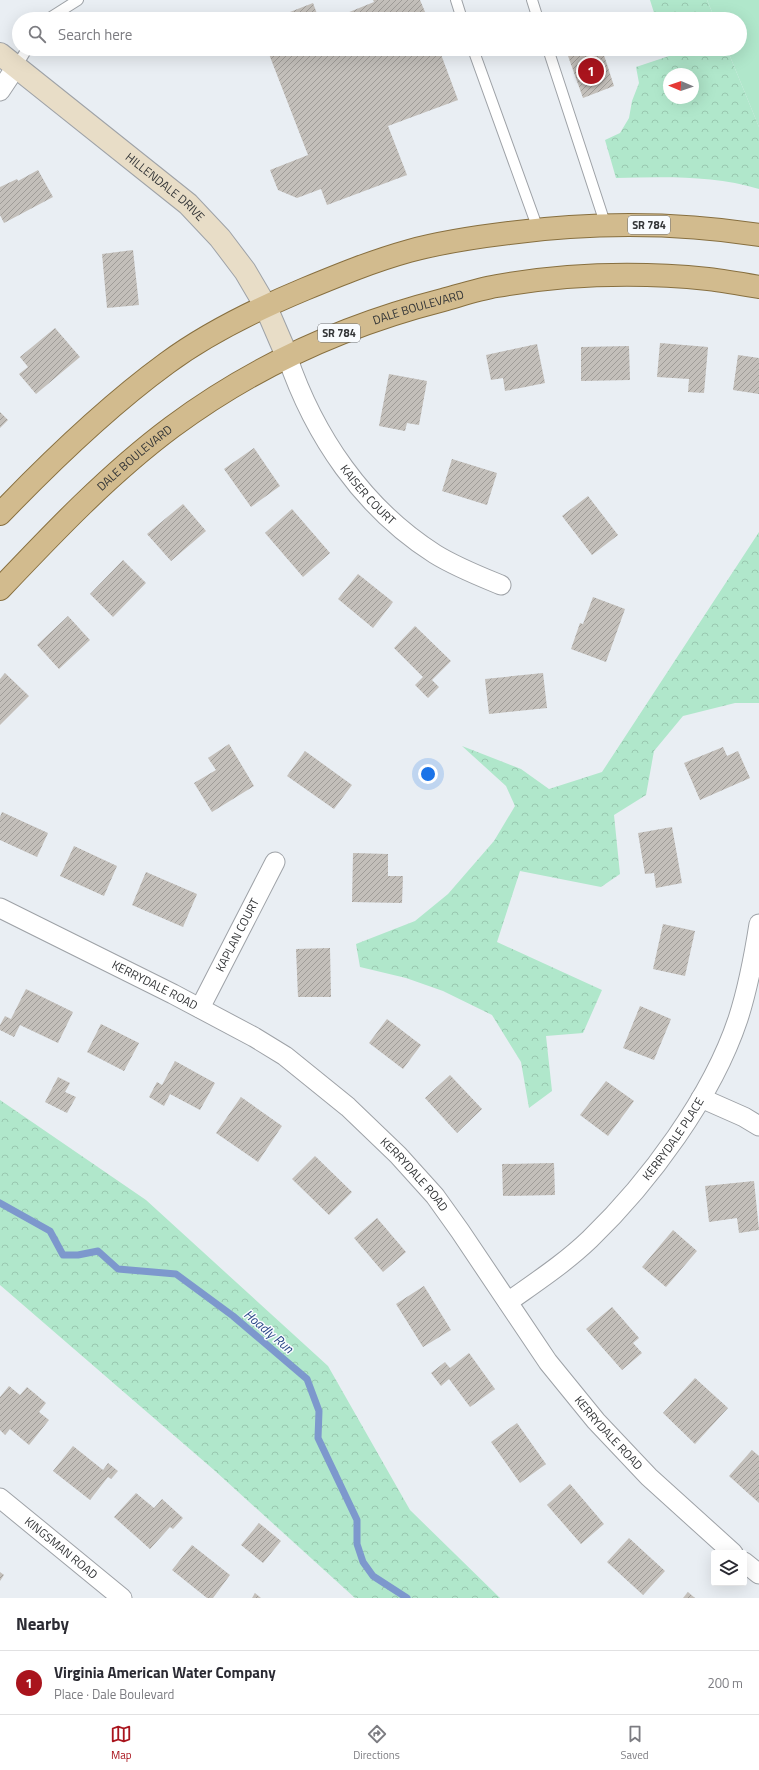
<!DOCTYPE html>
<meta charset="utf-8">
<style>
body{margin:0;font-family:"Titillium Web",sans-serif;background:#f2f2f3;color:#2b2b33}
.controls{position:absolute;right:12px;bottom:12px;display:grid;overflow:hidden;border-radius:4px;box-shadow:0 4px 16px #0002}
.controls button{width:36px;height:36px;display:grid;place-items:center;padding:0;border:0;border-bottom:1px solid #e1e1e2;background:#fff;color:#2b2b33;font:20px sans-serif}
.compass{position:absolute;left:663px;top:68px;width:36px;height:36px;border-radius:50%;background:#fff;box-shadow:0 4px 16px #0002;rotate:272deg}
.you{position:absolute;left:428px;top:774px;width:14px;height:14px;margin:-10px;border:3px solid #fff;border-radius:50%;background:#1a73e8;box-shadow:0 0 0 6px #1a73e833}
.badge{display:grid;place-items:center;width:26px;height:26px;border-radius:50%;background:#a9141d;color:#fff;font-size:13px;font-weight:700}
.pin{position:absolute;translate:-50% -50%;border:2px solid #fff;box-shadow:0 1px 4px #0006}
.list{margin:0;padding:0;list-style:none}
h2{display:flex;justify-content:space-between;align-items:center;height:52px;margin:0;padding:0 16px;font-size:17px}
h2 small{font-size:13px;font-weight:400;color:#7c7c81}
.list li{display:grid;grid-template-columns:26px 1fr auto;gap:12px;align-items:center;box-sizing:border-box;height:64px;padding:0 16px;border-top:1px solid #e1e1e2}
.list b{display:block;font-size:15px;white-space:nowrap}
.list p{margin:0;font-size:13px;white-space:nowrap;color:#7c7c81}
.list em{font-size:13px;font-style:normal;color:#7c7c81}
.icon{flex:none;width:22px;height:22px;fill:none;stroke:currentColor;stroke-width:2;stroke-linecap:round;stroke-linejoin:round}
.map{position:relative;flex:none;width:759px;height:1598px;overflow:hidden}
.search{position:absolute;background:#fff;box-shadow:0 4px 16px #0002;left:12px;right:12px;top:12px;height:44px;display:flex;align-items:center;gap:10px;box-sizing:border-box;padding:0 14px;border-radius:22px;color:#7c7c81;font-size:15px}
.sheet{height:116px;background:#fff}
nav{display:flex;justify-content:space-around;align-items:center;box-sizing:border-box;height:56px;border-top:1px solid #e1e1e2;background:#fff;font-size:11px;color:#7c7c81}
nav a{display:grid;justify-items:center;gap:2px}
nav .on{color:#a9141d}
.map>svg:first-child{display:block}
.grass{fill:#b0e7cb}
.forest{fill:url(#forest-crowns);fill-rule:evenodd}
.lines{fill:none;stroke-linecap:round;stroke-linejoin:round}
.stream{stroke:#7d98cd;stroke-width:7}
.building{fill:url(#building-hatch)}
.lane-casing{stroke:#9ea2a7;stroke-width:12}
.street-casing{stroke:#9ea2a7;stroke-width:21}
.secondary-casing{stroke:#9ea2a7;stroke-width:24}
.primary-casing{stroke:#876f3f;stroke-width:24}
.lane{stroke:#fff;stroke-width:10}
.street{stroke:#fff;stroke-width:19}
.secondary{stroke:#e8ddc7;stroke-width:22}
.primary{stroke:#d2bb8e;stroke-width:22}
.labels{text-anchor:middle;stroke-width:3;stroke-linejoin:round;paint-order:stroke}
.shield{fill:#f8fbfe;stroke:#6e7073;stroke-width:1}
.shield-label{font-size:11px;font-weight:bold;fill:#333537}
.street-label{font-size:12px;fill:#333537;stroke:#f8fbfe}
.water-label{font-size:13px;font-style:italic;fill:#264485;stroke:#f8fbfe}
</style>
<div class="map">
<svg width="759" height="1598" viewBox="0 0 759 1598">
<defs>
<pattern id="forest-crowns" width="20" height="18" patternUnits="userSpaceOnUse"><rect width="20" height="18" fill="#b0e7cb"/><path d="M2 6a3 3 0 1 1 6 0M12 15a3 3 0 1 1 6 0" fill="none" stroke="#98c7af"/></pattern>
<pattern id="building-hatch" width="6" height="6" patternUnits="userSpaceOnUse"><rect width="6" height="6" fill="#c3bfba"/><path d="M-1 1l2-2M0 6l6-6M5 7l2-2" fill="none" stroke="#9f9c98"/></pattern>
</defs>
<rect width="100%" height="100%" fill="#e9eef3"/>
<path class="grass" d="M707 0H759V127L727 49H740V19H715Z"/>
<path class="forest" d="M650 0H707L715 19H656Z
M667 49H727L759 127V189C713 175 664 177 616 178L605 140 620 133 629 118 632 101 639 83 636 67 669 56ZM669 74H693V98H669Z
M759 532V703H735L683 716 654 751 646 795 614 815 620 874 601 887 520 871 497 942 602 990 583 1033 546 1036 552 1091 529 1108 521 1062 492 1015 443 991 406 978 360 967 356 944 415 921 448 894 494 841 515 806 506 786 462 746 521 769 549 789 602 772Z
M0 1100 146 1200 328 1366 410 1510 500 1598H355L214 1470 0 1285Z"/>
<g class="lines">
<path class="stream" d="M0 1203 50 1231 63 1255H78L98 1251 118 1269 176 1274 233 1316 307 1379 319 1411 318 1438 357 1520V1544L363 1562 373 1576 407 1598"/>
</g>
<path class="building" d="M373 0H420L428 19H332L374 2Z
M313 3 319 19H273L277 17Z
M267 49H439L458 100 388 126 407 175 327 205 321 189 297 198 278 190 270 170 308 155Z
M586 49H602L614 86 583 98 568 56Z
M38 170 53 197 4 223 0 215V187L17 179 18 181Z
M133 250 139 305 107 308 102 254Z
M55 328 80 357 36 394 19 374 28 367 20 357Z
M660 343 708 347 704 393 688 392 689 379 657 377Z
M537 344 545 383 505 391 503 378 491 380 486 355Z
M629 346 630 380 581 381V347Z
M738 355 759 358V394L733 390Z
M389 374 427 381 419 425 407 423 405 431 379 426Z
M0 412 8 420 0 428Z
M254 448 280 486 251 507 224 469Z
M452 459 497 473 487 505 442 491Z
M588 496 618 535 592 555 562 516Z
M183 504 206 531 171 561 147 534Z
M292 509 330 553 303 577 265 533Z
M123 560 146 583 113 617 90 594Z
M358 574 393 602 373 628 338 599Z
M593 597 625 609 606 662 571 649 580 623 583 624Z
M68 616 90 640 59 669 37 645Z
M415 626 451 661 432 680 439 687 428 698 415 685 423 677 394 648Z
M5 673 29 696 0 725V679Z
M543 673 547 708 489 714 485 679Z
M229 744 254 786 212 812 194 783 216 770 208 758Z
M723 747 727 756 738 751 750 778 700 800 684 763Z
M305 751 352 785 334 809 287 776Z
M2 812 48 833 37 857 0 840V817Z
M672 827 682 883 656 888 654 873 645 874 638 833Z
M74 846 117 866 104 896 60 876Z
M353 853 388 854V876H403L402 903 352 902Z
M146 872 197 894 183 927 132 905Z
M663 924 695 931 685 976 653 969Z
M330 948 331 997H298L296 949Z
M26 989 73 1012 58 1043 20 1025 14 1037 0 1030V1025L5 1016 11 1019Z
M640 1006 671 1019 654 1060 623 1048Z
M387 1019 421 1045 403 1069 369 1043Z
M101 1024 139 1043 124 1071 87 1052Z
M175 1061 215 1083 200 1110 170 1094 164 1106 149 1097 157 1082 162 1085Z
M450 1075 482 1109 457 1133 425 1098Z
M58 1077 70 1083 65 1092 76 1097 67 1113 45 1102Z
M606 1081 634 1101 608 1136 580 1115Z
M241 1097 282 1126 258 1162 216 1133Z
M315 1156 352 1192 329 1215 292 1179Z
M554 1163 555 1195 503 1196 502 1164Z
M754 1181 759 1230 739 1233 737 1218 709 1222 705 1186Z
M377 1218 406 1252 383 1272 354 1238Z
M673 1230 697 1251 666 1287 642 1267Z
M424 1286 451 1330 423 1347 396 1304Z
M612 1307 639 1338 633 1343 642 1353 622 1370 586 1329Z
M469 1353 495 1389 470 1407 449 1379 441 1386 431 1373 445 1362 450 1368Z
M695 1378 728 1408 695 1444 663 1413Z
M9 1386 20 1395 27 1387 46 1403 39 1412 49 1420 29 1445 10 1429 5 1435 0 1430V1397Z
M517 1423 546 1464 520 1483 491 1442Z
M73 1446 103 1470 108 1463 118 1471 111 1479 108 1477 90 1500 53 1471Z
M752 1450 759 1456V1503L729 1476Z
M570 1484 604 1524 581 1544 547 1505Z
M136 1493 154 1508 162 1499 183 1518 173 1529 170 1527 150 1549 114 1517Z
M259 1523 281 1541 263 1563 241 1545Z
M629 1538 665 1571 643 1595 607 1562Z
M192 1545 230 1575 213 1598H207L172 1570Z
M0 1572 4 1575 0 1581Z
M688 1592 695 1598H683Z
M255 1593 261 1598H252Z"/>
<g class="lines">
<g class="lane-casing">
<path id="lane" d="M456 0 462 19
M532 0 538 19
M48 19 78 0
M473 49 538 229
M548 49 606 226
M16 67 27 49"/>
</g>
<g class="street-casing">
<g id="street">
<path d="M0 91 16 67"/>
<path id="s1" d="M287 356C314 436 363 508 435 554 456 567 479 576 501 585"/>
<path id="s2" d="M0 908 173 994 254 1037 285 1056 348 1107 398 1155 435 1196 460 1231 548 1362 596 1421 649 1477 733 1553"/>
<path id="s3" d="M200 1008 275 862"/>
<path d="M701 1098 744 1117 759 1126"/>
<path id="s4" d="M508 1302C536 1282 565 1263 590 1239 649 1182 712 1097 738 1019 748 988 754 956 759 924"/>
<path id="s5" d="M0 1498 122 1598"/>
<path d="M744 1562 759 1574"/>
</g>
</g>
<g class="secondary-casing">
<g id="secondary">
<path id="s6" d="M0 54 188 204 220 238 245 271 265 305 287 356"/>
</g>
</g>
<g class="primary-casing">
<g id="primary">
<path d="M0 514C50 462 108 406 167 363 209 332 257 309 305 289 339 275 373 261 409 251 442 242 476 237 509 233 594 222 675 222 759 235"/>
<path id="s7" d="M0 589C54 532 109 474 172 427 254 366 345 325 443 300 461 295 479 289 497 286 566 274 639 272 708 279 725 281 742 284 759 287"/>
</g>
</g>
<use href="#lane" class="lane"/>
<use href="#street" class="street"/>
<use href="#secondary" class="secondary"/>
<use href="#primary" class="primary"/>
</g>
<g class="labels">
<g class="shield">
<rect x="628" y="216" width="42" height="18" rx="3"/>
<rect x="318" y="324" width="42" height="18" rx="3"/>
</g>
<g class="shield-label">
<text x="649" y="229">SR 784</text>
<text x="339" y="337">SR 784</text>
</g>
<g class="street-label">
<text dy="4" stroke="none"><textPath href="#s6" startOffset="212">HILLENDALE DRIVE</textPath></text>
<text dy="4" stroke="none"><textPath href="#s7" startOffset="512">DALE BOULEVARD</textPath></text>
<text dy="4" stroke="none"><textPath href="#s7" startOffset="188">DALE BOULEVARD</textPath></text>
<text dy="4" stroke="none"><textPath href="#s1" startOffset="162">KAISER COURT</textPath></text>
<text dy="4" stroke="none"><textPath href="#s3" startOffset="82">KAPLAN COURT</textPath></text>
<text dy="4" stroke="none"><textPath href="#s2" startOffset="173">KERRYDALE ROAD</textPath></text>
<text dy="4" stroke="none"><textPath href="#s4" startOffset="234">KERRYDALE PLACE</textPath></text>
<text dy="4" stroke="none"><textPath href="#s2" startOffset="497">KERRYDALE ROAD</textPath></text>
<text dy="4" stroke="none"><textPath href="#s2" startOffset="821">KERRYDALE ROAD</textPath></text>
<text dy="4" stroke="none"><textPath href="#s5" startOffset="79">KINGSMAN ROAD</textPath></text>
</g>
<g class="water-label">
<text transform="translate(269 1331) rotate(40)" y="5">Hoadly Run</text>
</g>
</g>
</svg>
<div class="controls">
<button><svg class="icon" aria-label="layers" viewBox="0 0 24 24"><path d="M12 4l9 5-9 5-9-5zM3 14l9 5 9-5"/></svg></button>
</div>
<svg class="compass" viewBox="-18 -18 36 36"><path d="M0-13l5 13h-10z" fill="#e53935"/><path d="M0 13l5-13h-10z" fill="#7c7c81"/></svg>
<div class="you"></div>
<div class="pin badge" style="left:591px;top:71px">1</div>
<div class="search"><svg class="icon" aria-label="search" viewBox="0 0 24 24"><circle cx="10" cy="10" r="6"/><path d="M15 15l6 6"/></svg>Search here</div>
</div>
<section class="sheet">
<h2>Nearby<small></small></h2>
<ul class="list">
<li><span class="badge">1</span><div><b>Virginia American Water Company</b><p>Place · Dale Boulevard</p></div><em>200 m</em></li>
</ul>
</section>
<nav>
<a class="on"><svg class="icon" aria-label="map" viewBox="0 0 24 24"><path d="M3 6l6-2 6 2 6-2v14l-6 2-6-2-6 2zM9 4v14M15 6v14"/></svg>Map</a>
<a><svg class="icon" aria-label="directions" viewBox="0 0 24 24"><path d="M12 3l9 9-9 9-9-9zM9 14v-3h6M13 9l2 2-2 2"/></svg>Directions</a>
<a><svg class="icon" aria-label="saved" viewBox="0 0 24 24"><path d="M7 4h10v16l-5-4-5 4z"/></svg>Saved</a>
</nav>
